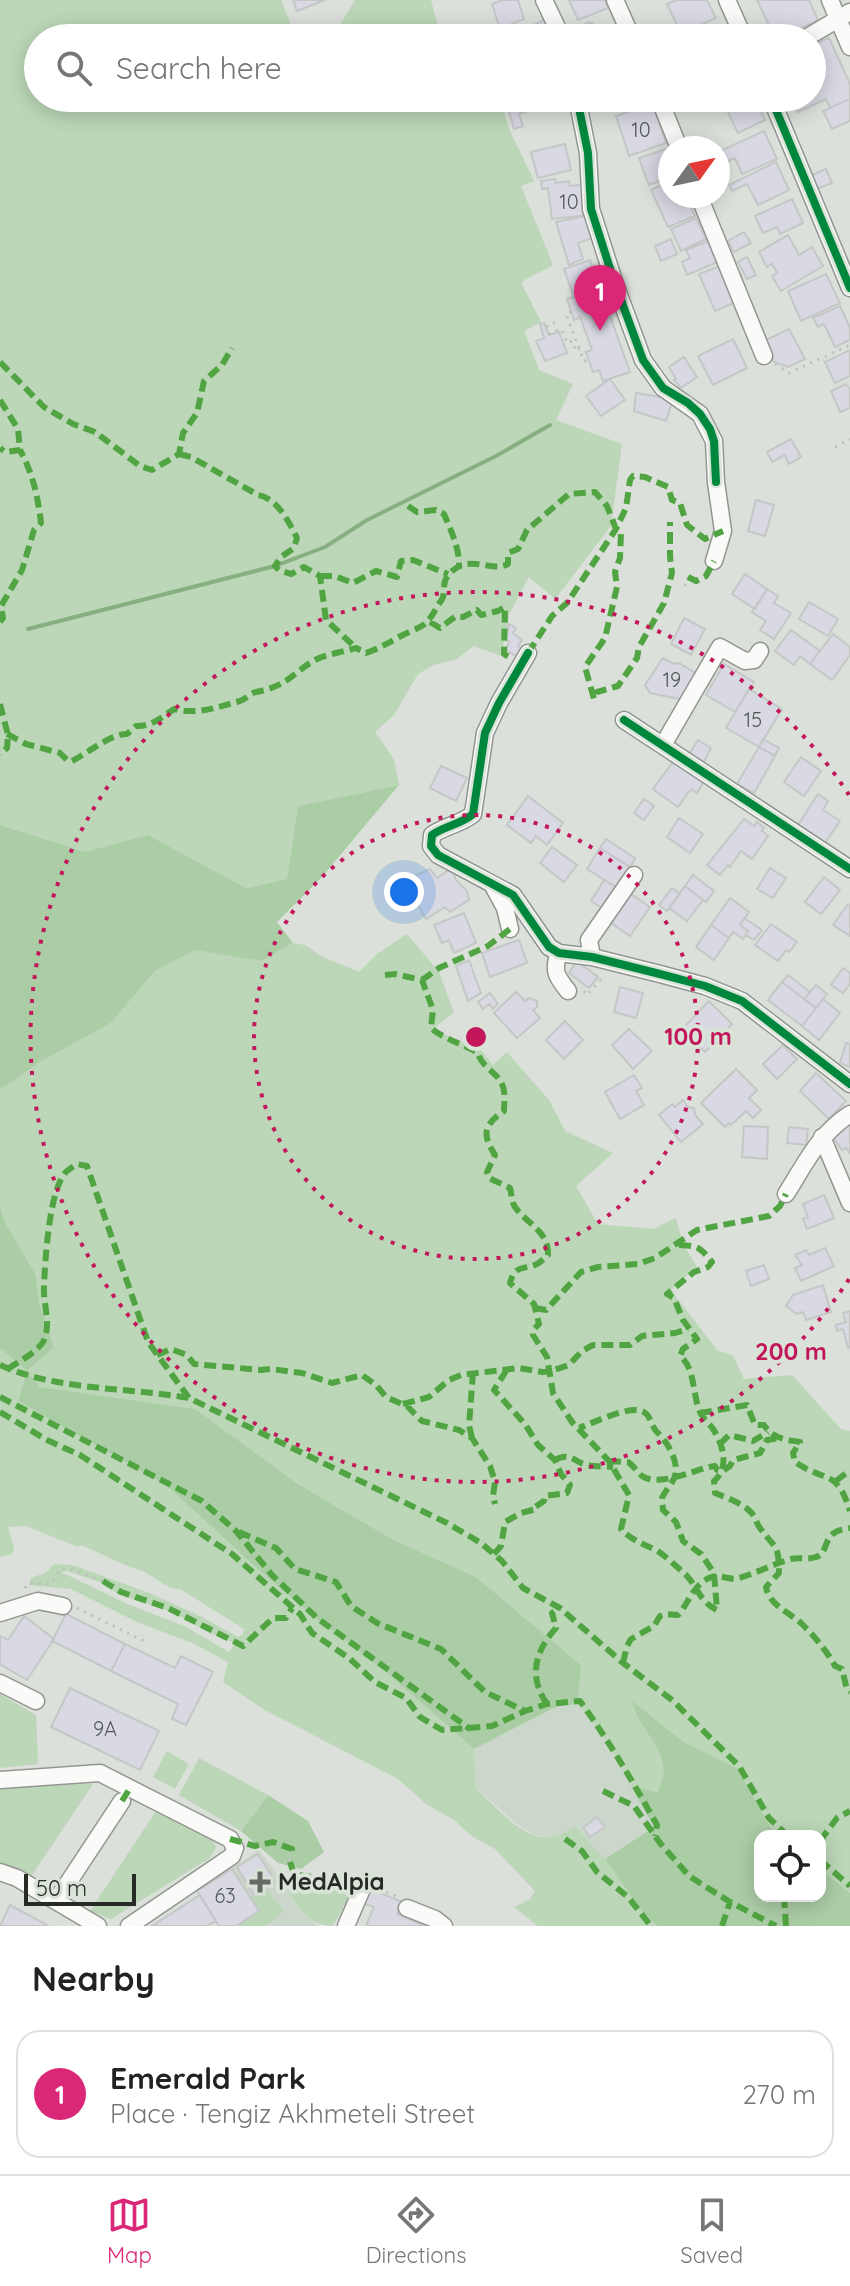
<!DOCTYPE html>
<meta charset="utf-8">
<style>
body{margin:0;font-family:Quicksand,sans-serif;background:#f2f2f2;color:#222}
.controls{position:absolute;right:24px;bottom:24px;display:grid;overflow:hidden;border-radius:16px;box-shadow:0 4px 20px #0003}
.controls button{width:72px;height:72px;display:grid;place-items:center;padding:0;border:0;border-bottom:2px solid #e0e0e0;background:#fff;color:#222;font:40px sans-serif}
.compass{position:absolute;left:658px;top:136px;width:72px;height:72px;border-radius:50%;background:#fff;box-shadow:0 4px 20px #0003;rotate:57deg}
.scale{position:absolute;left:24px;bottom:20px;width:112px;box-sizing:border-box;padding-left:8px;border:4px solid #272b26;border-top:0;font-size:22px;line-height:28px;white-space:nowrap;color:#272b26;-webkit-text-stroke:6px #d9e3d7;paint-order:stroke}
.you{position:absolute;left:404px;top:892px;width:28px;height:28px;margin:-20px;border:6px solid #fff;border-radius:50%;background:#1a73e8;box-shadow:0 0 0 12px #1a73e833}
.badge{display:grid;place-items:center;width:52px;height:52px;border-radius:50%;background:#db2777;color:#fff;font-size:26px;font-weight:700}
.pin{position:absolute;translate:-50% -66px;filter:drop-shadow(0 2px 4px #0008)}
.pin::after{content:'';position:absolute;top:42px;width:28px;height:24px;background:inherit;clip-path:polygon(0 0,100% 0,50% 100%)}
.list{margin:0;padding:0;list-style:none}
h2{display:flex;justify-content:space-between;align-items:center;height:104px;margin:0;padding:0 32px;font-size:34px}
h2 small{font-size:26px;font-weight:400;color:#767676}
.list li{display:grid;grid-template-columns:52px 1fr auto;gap:24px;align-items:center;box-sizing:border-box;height:128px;margin:0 16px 16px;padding:0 16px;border:2px solid #e0e0e0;border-radius:24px}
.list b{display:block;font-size:30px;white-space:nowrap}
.list p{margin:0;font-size:26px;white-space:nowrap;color:#767676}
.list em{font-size:26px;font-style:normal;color:#767676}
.icon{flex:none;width:44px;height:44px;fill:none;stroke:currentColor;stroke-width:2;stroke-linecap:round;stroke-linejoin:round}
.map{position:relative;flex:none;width:850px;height:1926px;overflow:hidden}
.search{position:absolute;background:#fff;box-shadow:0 4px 20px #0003;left:24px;right:24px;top:24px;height:88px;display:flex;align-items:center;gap:20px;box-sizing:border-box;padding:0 28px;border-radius:44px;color:#767676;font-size:30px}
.sheet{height:248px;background:#fff}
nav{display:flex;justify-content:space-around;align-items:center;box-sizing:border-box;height:112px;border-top:2px solid #e0e0e0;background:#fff;font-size:22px;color:#767676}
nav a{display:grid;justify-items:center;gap:4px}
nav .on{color:#db2777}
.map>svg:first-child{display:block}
.built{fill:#ccd7cb}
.green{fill:#bcd7b8;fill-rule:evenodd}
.forest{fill:#abcda6}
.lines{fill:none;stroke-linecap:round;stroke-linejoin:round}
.stream{stroke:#87b081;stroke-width:4}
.building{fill:#d8d9e3;stroke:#c5c7c7;stroke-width:2}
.minor-casing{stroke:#929691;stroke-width:19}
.path{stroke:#bdbfbc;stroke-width:3;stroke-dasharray:2 6;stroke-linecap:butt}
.minor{stroke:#fafaf9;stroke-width:16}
.quiet{stroke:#51a442;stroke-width:6;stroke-dasharray:12 6;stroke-linecap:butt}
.cycleway-casing{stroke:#d9e3d7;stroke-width:13}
.cycleway{stroke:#00873e;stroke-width:8}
.ring{fill:none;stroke:#c2185b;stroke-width:4;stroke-dasharray:4 8}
.poi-dot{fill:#666a65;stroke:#d9e3d7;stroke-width:3}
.labels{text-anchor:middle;stroke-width:8;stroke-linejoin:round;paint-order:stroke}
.number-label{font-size:20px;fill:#535655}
.poi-label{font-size:24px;font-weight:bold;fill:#272b26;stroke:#d9e3d7;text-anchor:start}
.centre{fill:#c2185b;stroke:#d9e3d7;stroke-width:4}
.ring-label{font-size:24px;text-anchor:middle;font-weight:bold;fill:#c2185b;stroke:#d9e3d7;stroke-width:8;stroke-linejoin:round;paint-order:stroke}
</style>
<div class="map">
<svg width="850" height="1926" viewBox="0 0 850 1926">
<rect width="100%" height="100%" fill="#dbe0da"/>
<path class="built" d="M578 1704 610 1746 654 1827 605 1859 576 1828 548 1838 533 1834 515 1823 476 1787 474 1749 558 1706Z
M259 1850 317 1926H269L231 1868Z"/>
<path class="green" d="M0 0H281L294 32 310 38H38V98H494L502 107 510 131 534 181 521 186 553 265 521 282 541 322 524 331 539 370 573 384 556 420 622 444 611 526 555 599 529 577 510 613 501 656 474 646 455 660 434 665 418 674 394 715 375 732 394 759 399 785 298 806 287 879 245 888 148 835 85 853 0 825Z
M355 0H431L439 30 446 38H332Z
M407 934 439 972 454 1013 435 1027 436 1031 481 1050 493 1065 507 1052 549 1100 565 1131 613 1153 576 1186 598 1224 653 1229 676 1218 683 1244 697 1267 671 1290 717 1350 733 1356 744 1379 792 1375 841 1429 850 1431V1893L820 1869V1836H780L771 1828 737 1768 684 1742 633 1702C637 1725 659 1742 663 1767 665 1774 660 1785 659 1792L631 1786 610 1746 578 1704 581 1665 476 1577 392 1539 298 1484 194 1409 40 1387 27 1372 18 1401 167 1486 261 1572 318 1620 387 1673 474 1749 476 1788C494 1805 523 1841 551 1837 559 1835 568 1830 576 1827L605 1859 642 1912 658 1926H538L514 1907 529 1900 535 1891 495 1849 473 1837 454 1820 426 1804 398 1779 263 1709 223 1682 228 1662 192 1643 137 1622 71 1589 29 1585 31 1578 45 1573 55 1564 72 1565 152 1594 202 1617 238 1637 243 1634 244 1629 180 1589C162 1589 150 1570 132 1568L81 1545 78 1547 26 1526 8 1527 14 1548 12 1554 0 1557V1348L27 1371 54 1346 39 1302 36 1275 6 1224 0 1207V1090L40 1062 111 1023 155 971 195 949 261 961 293 943 305 945 321 956 359 972 377 954ZM66 1571 100 1582 118 1594 174 1613 207 1632 235 1643 229 1652 184 1626 130 1605 61 1572Z
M0 1694 36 1715 38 1764 0 1768Z
M167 1751 189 1764 175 1789 153 1777Z
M199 1758 268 1795 241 1831 179 1795Z
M93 1784 30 1878 0 1862V1786Z
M156 1811 211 1838 216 1847 210 1858 111 1919 90 1911Z
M278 1871 307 1884 358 1882 333 1926C302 1926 291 1894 278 1871Z
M265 1888 284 1911 266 1926H236L259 1911 251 1897Z"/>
<path class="forest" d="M399 785 321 878 277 922 293 943 261 961 195 950 155 971 111 1023 40 1062 0 1090V825L85 852 148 835 246 888 287 879 298 806Z
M0 1207 6 1224 36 1275 39 1302 54 1347 27 1371 40 1387 195 1409 298 1484 392 1539 476 1577 581 1665 578 1704 558 1706 474 1749 387 1673 318 1620 261 1572 167 1486 18 1401 27 1371 0 1348Z
M632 1701 684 1742 737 1768 771 1828 780 1836H760V1896H820V1869L850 1893V1926H658L642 1912 605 1859 654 1827 631 1786 658 1792C660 1785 665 1774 663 1766 659 1742 637 1725 632 1701Z
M268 1795 308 1821 324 1852 301 1869 278 1863 241 1831Z"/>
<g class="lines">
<path class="stream" d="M28 629 275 566 325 547 367 520 496 456 550 425"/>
</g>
<path class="building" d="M293 0H325L297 11Z
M503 0H518L524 19 500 29 492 4Z
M569 0H605L608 8 578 20Z
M676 0H707L716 18 681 34 667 4Z
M757 0H809L818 20 781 38H775Z
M546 19 554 38H508L534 27 533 25Z
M590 22 600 29 597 38H572L569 31Z
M829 38 850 84V99L830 108 826 99 798 112 791 98H812V45Z
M527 98 531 110 519 114 523 126 514 129 507 105Z
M730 98H755L765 120 738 133 723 102Z
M850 99V121L832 129 823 111Z
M653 104 666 143 629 156 616 116Z
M764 131 777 159 742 174 735 158 719 165 718 152Z
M565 144 571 170 538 178 531 152Z
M666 149 670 159V177L649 185 639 158Z
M776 162 789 190 758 205 747 184 732 191 729 185Z
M826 169 832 183 817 189 812 175Z
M555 179V183L569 181 570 186 587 184 590 215 552 219 548 188 542 189 541 181Z
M670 181V196H686L695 216 668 227 651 190Z
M792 199 803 223 780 234 777 227 763 233 755 216Z
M590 215 595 237 578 243 583 259 569 265 556 222Z
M696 218 706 239 681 251 671 229Z
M744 232 751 243 734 252 728 241Z
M788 235 799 255 812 247 823 266 781 291 772 276 777 273 772 264 767 267 759 252Z
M671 239 677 254 661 261 655 246Z
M708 241 717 262 687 275 682 262 690 258 686 250Z
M747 257 756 275 747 279 738 262Z
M590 260 630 372 603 381 599 370 593 372 586 352 592 350 580 317 574 320 567 299 574 297 564 269Z
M720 266 736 302 715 311 699 274Z
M826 274 840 303 801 321 788 291Z
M840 306 850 328V340L835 347 824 324 818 327 813 318Z
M544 323 549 335 559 332 567 353 545 361 536 341 544 338 540 324Z
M789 329 805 359 788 367 774 362 764 341Z
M733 339 747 368 713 385 698 356Z
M850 350V376L835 383 825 362Z
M684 357 697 377 681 388 674 380 676 379 669 367Z
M610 379 625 400 601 416 586 396Z
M846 384 850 389V408L840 412 831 391Z
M636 393 673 399 666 421 634 411Z
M791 439 801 457 789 464 785 455 772 462 767 452Z
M756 500 774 505 765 536 748 531Z
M745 574 767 589 755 609 732 594Z
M767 589 778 596 774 603 791 613 774 639 760 630 766 621 752 612Z
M809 602 838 619 828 636 799 619Z
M684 618 705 629 691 655 671 644Z
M509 624 516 628 513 633 522 640 518 646 521 648 516 656 506 650 509 642 506 639Z
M791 630 820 651 810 664 800 656 794 665 775 651Z
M833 634 850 647V655L832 680 810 664Z
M663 658 674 664 679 663 699 675 684 700 650 693 645 685Z
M724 664 754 682 735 712 706 695Z
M749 689 782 709 759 747 726 728Z
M763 739 779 748 775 756 759 747Z
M698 740 711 748 702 765 688 756Z
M759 747 775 756 754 793 737 784Z
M801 757 821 771 804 796 784 782Z
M673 762 703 783 697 793 691 789 678 807 653 789Z
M441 766 467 778 456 801 430 788Z
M818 794 828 801 823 810 840 821 825 843 798 825Z
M528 796 563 823 547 845 536 836 531 843 507 825Z
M644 799 654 806 644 820 634 813Z
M679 818 703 834 690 853 667 837Z
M744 819 754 826 757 822 764 828 762 831 768 836 752 859 741 851 730 867 728 865 720 875 707 865Z
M606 839 635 858 630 867 600 848Z
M552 847 577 865 564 882 540 863Z
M600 848 632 868 619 889 587 869Z
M770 868 786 878 773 898 757 889Z
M430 869 437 878 449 870 453 872 456 880 467 891 469 900 450 912 445 907 426 919 404 881Z
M693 875 714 891 706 902 685 886Z
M824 877 840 890 821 914 805 902Z
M604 880 619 889 605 910 591 901Z
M685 886 703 900 687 921 669 908Z
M672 888 680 894 667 911 659 905Z
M626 891 650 907 630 936 607 920Z
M730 898 749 912 740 925 748 931 743 939 733 932 729 938 711 925Z
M848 904 850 905V936L833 925Z
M464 913 476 943 454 953 449 940 442 943 434 925Z
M744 918 762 930 754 940 746 935 748 931 740 925Z
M771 924 797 942 789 952 786 950 778 961 755 945Z
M711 925 729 938 714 960 696 947Z
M519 940 527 963 490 977 482 953Z
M469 960 481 993 468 1001 456 966Z
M577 961 598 977 589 988 569 973Z
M843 968 850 973V984L843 993 831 985Z
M788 975 810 992 804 999 782 982Z
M782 982 816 1008 802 1026 768 1000Z
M816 985 827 994 816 1008 804 999Z
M620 987 643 993 636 1018 614 1012Z
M516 992 525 1001 529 998 537 1001V1007L533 1010 540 1018 517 1038 494 1013Z
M490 993 498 1004 493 1009 489 1004 483 1009 478 1002Z
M823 999 840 1013 819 1040 802 1026Z
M709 1001 732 1024 705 1052 682 1029Z
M565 1021 583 1040 564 1059 546 1040Z
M629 1029 652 1051 633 1069 612 1045Z
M846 1043 850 1044V1067L840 1063Z
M783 1045 797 1059 777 1079 763 1064Z
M736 1069 757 1090 749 1098 761 1110 753 1118 746 1111 731 1125 729 1123 725 1127 701 1103Z
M816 1073 846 1101 829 1119 800 1091Z
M634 1075 642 1088 636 1091 644 1105 620 1119 605 1092Z
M683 1100 688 1107 694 1108 695 1115 703 1124 681 1142 659 1115 672 1104 675 1107Z
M850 1121V1153L846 1148 842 1150 831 1134Z
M744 1126 768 1127 767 1159 742 1157Z
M789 1127 808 1129 806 1145 787 1143Z
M824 1195 834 1218 807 1229 803 1219 808 1217 803 1204Z
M825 1248 834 1266 801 1281 795 1268 802 1265 795 1255 806 1250 809 1255Z
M764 1265 769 1279 751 1286 746 1271Z
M823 1285 831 1312 806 1320 803 1312 797 1314 786 1306 793 1295Z
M850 1311V1347L848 1348 843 1329 837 1331 836 1325 846 1322 843 1313Z
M66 1614 125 1644 111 1671 52 1641Z
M24 1616 54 1639 27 1680 0 1664V1636L8 1640Z
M125 1644 175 1668 181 1656 213 1672 186 1725 172 1719 178 1704 111 1671Z
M70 1688 159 1731 140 1770 51 1727Z
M597 1817 605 1827 590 1837 583 1828Z
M258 1854 275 1881 254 1895 237 1867Z
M232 1869 259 1911 236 1926H219L197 1891Z
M368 1888 402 1902 397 1914 425 1926H366L374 1907 362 1903Z
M200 1895 216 1921 207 1926H152Z
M10 1905 40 1921 48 1926H0Z"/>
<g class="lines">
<g class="minor-casing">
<path id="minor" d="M544 0 562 38
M615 0 632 38
M727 0 744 38
M830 0 850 47
M806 38 850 12
M577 98 588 153 591 209 614 281 643 360 663 388 700 414 714 441 716 482 723 531 714 561
M659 98 679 148
M771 98 850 288
M699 196 764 356
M528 653 499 703 485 733 473 814C462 824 444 826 432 835L431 846 438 855 513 895 549 947 559 953 592 957 660 974 705 986 742 1001 850 1084
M624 720 850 869
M663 745 720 647 745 661 754 660 760 651
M492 884 505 908 510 929
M559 953C552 971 557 977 568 991
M592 957 589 940 634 875
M822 1137 850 1203
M786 1194C805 1164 819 1134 850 1114
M0 1613 38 1601 63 1606
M0 1683 36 1701
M0 1780 100 1773 230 1839 235 1848 232 1856 129 1926
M0 1872 17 1878 98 1926
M56 1901 122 1801
M407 1908 435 1919 444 1926
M346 1926 365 1882"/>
</g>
<path class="path" d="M571 312 566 314 584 361 588 360
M550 335 547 326 554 323 557 331 562 330 567 343 572 341 576 351 580 349
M775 364 789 373 850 345
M835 447 850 439
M685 586 688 577
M584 991 587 995 601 979 596 975
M25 1588 29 1583 50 1584 61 1569H72L103 1581
M77 1608 148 1643
M290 1862V1853
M379 1889 398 1897"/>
<use href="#minor" class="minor"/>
<path class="quiet" d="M0 362 44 407 73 424 95 432 140 466 152 470 179 454 183 433 197 413 204 381 222 365 232 348
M0 400 18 429 20 450 5 452 0 448
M179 454 191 457 258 495C277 498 289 522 297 538L294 548 281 557 275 566 279 570 291 574 304 567 320 576 326 620 356 648
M408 506 417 512 436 510 444 514C451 531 460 549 459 567
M320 576H335L353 583 376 571 397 577 401 561 413 560 448 574
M688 577 696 581 706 576 714 561
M0 622 3 618 1 606 22 570 34 530 41 523C38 497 33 474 20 450
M430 622 440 628 456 616 463 617 477 610 481 615 498 611 505 607 504 654 509 657
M528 653 552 616 567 603 616 529 626 508 630 480 633 476 645 477 668 487 672 500 680 503 687 525 705 539 723 531
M0 704 8 735 7 748 0 754
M7 734 26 744 60 753 68 761H72C88 753 110 734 127 734L136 726C151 727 162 717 174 709 199 715 217 707 240 701 246 699 250 693 256 692 266 690 276 687 284 682 295 675 304 666 315 660 327 654 343 652 356 648L366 653C378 649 388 643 399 637 419 626 425 630 437 607 438 604 442 601 443 597 445 588 442 581 450 573 469 553 491 573 508 564V553L518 549 527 530 569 494 595 492 607 506 616 529 621 533 620 558 615 572 617 587 605 638 585 667 594 699 597 692 618 686 637 658 639 647 664 603 672 573 670 557V522
M385 975 395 974 422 980 433 1010 431 1028C443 1039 464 1044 478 1053 481 1067 496 1071 502 1084 506 1092 504 1103 504 1111 483 1125 482 1135 495 1155L487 1172 489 1178 510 1188C512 1195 511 1201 515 1207 527 1224 549 1231 548 1255 544 1258 541 1262 537 1264 524 1270 515 1264 510 1283L534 1304 539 1324 533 1330V1335L547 1357 553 1393 572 1422 609 1461 629 1495 621 1529C632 1540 640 1543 654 1549 660 1551 677 1567 683 1572 697 1584 699 1602 717 1610L714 1573 701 1554 683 1541 676 1522 663 1510C663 1506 661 1501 662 1498 666 1488 676 1482 676 1470 676 1457 666 1440 657 1432 651 1426 651 1416 644 1412 631 1404 593 1423 579 1428
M422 980 439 968 488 946 510 929
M679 1245C698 1246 699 1246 712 1262L708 1267 694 1272 667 1294 674 1298 683 1320 697 1339 683 1349 680 1356C696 1368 692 1397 701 1414 704 1420 709 1423 713 1429 723 1444 730 1468 714 1481L715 1493C727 1498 746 1504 754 1516 756 1520 757 1524 760 1528 775 1549 779 1543 779 1573L766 1587C769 1605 789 1612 802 1624 814 1636 827 1651 835 1666L842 1669 847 1690 850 1692
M535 1308 546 1310 581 1272 598 1267 638 1264 655 1258 697 1230 769 1216 780 1206 786 1194
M157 1355 171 1349 187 1355 194 1364 261 1370 271 1369 302 1373 332 1383 362 1375 376 1385 386 1397 407 1406 422 1421 459 1430 472 1438 490 1466 495 1482 493 1496 495 1504
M0 1365C58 1391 127 1387 189 1398L447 1523 481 1543 502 1561 523 1588 560 1608 623 1663 672 1700 739 1766 769 1818 788 1836
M8 1369C19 1361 36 1353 43 1342 52 1325 43 1305 44 1287 45 1260 49 1197 63 1176 66 1170 72 1168 77 1164L87 1166 148 1342 189 1398
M0 1397 202 1501 236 1531 272 1575 317 1618 470 1729
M403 1404 429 1397 449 1380 461 1375 519 1368 542 1372 551 1371 569 1365 582 1351 593 1345H630L642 1336 675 1333 688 1329
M0 1412 47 1440 80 1455 232 1554 300 1614 312 1633 349 1658 375 1682 406 1698 420 1717 442 1730 492 1726 525 1711
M700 1413 747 1405 755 1425H764C772 1438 786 1440 800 1442L793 1453 795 1462C827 1484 836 1467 850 1511
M472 1438 469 1425 473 1373
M720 1444 729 1435 753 1441 768 1432
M555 1460C569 1452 574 1461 586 1465 595 1467 605 1466 613 1467
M609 1461 628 1462C634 1466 637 1472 642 1476 658 1487 692 1471 709 1467L715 1466 717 1470 723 1471 730 1466 733 1460 760 1453 767 1440 779 1438
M836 1481 850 1470
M239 1532 276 1548 295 1569 336 1582 351 1606 377 1623 441 1649 485 1692 525 1711 547 1704 580 1701C609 1741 633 1782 657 1825L655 1836
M494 1554 501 1546 505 1522 521 1513 536 1509 535 1507 544 1501 545 1496 567 1493 570 1485 561 1474 555 1460 538 1445 525 1424 494 1390 506 1371
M103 1581 121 1592 168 1608 243 1646 273 1618H286L292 1608
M623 1663 627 1646 631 1639 654 1626 660 1616 666 1614 678 1615C689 1603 692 1586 709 1578 720 1573 728 1581 739 1578 757 1573 773 1564 791 1559 799 1557 808 1560 816 1557 831 1553 819 1531 850 1528
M547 1704C528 1677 535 1651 556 1628L552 1613 560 1608
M603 1791 634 1806 660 1843 689 1876 730 1902 776 1926
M122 1801 130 1788
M230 1839 255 1846 273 1842 292 1849 290 1853
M565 1839 582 1851 597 1872 628 1897 651 1926
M820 1841 837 1818 850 1811
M820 1860 850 1886
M290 1862 294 1874C318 1881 343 1872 365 1882
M784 1896 786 1926
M722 1926 730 1902"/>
<g class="cycleway-casing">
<path id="cycleway" d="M577 98 588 153 591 209 614 281 643 360 663 388 688 403 700 414 710 429 714 441 716 482
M771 98 850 288
M528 653 499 703 485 733 473 814C462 824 444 826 432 835L431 846 438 855 513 895 549 947 559 953 592 957 660 974 705 986 742 1001 850 1084
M624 720 850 869"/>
</g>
<use href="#cycleway" class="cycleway"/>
</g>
<g class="ring">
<circle cx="476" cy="1037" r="222"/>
<path d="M849 1279A445 445 0 1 1 849 795"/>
</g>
<path class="poi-dot" d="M256 1870h8v8h8v8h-8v8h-8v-8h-8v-8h8z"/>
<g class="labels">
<g class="number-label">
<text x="641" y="137">10</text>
<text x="569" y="209">10</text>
<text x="672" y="687">19</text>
<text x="753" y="727">15</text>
<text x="105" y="1736">9A</text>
<text x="225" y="1903">63</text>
</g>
<g class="poi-label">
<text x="278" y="1890">MedAlpia</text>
</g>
</g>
<circle cx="476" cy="1037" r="12" class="centre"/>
<g class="ring-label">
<text x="698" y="1045">100 m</text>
<text x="791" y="1360">200 m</text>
</g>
</svg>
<div class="controls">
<button><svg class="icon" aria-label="locate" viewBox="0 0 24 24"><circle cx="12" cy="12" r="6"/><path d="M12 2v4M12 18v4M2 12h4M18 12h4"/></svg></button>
</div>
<svg class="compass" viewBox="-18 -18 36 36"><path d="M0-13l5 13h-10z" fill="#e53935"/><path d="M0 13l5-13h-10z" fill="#767676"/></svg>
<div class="scale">50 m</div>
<div class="you"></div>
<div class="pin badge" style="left:600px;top:331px">1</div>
<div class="search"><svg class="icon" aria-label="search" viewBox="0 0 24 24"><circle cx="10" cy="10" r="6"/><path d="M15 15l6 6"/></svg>Search here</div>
</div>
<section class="sheet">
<h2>Nearby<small></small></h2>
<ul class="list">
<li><span class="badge">1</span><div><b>Emerald Park</b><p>Place · Tengiz Akhmeteli Street</p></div><em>270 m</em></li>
</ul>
</section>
<nav>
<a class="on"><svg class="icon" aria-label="map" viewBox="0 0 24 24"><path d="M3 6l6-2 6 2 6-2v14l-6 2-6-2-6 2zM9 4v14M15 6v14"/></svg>Map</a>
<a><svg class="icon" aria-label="directions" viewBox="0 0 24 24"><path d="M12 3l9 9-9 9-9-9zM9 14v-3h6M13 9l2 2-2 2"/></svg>Directions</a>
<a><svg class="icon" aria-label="saved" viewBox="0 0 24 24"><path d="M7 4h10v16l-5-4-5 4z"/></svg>Saved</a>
</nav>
